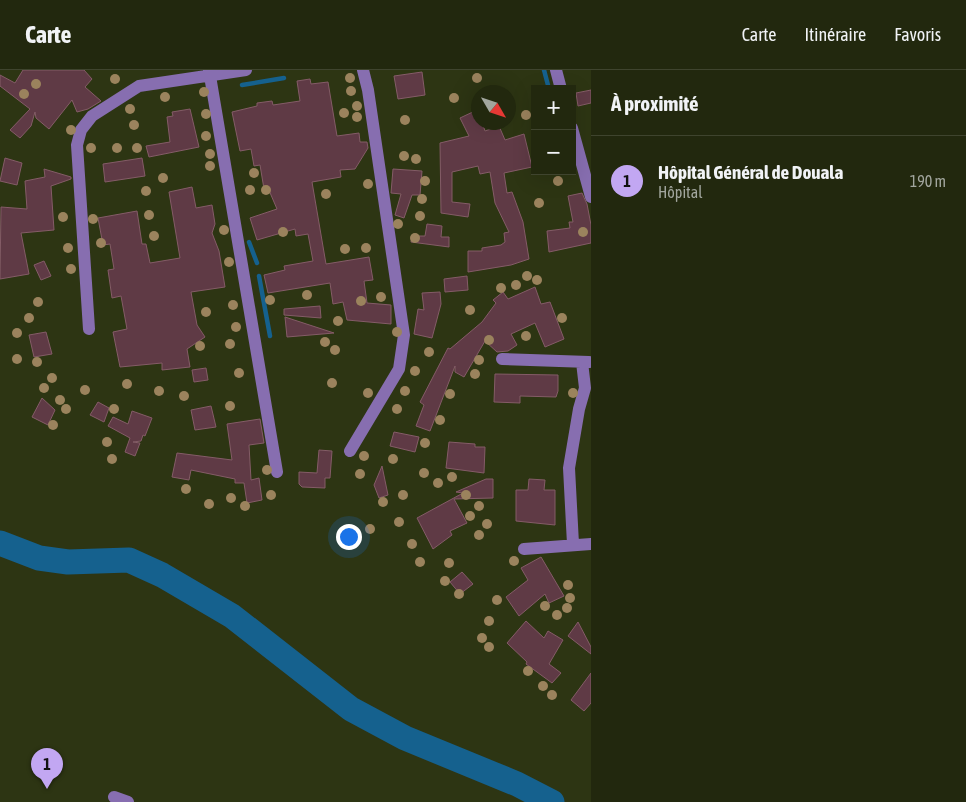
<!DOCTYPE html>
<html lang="fr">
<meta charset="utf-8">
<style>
body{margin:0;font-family:"Asap Condensed",sans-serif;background:#2e341c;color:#f1f3f6}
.controls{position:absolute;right:15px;top:15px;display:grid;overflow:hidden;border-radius:0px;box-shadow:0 5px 20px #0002}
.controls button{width:45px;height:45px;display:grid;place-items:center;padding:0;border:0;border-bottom:1px solid #3f442e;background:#22280e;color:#f1f3f6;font:25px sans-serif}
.compass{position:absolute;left:471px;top:15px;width:45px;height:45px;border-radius:50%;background:#22280e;box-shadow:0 5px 20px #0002;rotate:129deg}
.you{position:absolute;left:348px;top:466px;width:18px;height:18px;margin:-12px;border:4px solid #fff;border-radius:50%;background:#1a73e8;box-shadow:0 0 0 8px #1a73e833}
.badge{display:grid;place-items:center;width:32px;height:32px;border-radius:50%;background:#c2a7f2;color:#111;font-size:16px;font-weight:700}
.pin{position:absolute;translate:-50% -41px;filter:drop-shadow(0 1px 2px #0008)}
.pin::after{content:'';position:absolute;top:26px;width:18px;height:15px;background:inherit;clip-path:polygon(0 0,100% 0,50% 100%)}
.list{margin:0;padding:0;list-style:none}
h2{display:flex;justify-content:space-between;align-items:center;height:65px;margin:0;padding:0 20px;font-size:21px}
h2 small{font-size:16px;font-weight:400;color:#a2a69e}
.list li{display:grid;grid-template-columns:32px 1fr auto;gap:15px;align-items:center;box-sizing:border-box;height:90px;padding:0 20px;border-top:1px solid #3f442e}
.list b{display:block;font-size:19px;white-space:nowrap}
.list p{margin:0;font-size:16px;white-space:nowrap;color:#a2a69e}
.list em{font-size:16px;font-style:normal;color:#a2a69e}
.map{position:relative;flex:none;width:591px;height:732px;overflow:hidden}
header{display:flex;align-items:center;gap:30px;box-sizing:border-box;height:70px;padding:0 25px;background:#22280e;border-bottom:1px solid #3f442e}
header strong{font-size:24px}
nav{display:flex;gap:28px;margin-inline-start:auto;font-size:18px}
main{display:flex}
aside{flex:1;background:#22280e}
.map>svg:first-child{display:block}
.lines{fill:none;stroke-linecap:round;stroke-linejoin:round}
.stream{stroke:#15618e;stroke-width:4.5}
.river{stroke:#15618e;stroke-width:25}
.building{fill:#5f3a45;stroke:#845c67}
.minor{stroke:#876eb0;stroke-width:12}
.tree{fill:#9b835d}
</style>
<header>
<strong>Carte</strong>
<nav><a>Carte</a><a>Itinéraire</a><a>Favoris</a></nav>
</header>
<main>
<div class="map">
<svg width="591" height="732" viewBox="0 0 591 732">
<rect width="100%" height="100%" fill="#2d3513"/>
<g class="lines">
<path class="stream" d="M544 0 549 19
M242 15 284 8
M249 172 257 193
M259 206 270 266"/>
<path class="river" d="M0 473 39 488 68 492 129 490 162 505 232 546 351 639 405 668 517 714 552 732"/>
</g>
<path class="building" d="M23 0H84L92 9 85 17 101 31 88 39 77 42 72 30 49 59 36 48 35 42 31 56 20 68 10 60 30 39 0 16V5L15 13Z
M422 2 425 25 398 29 394 6Z
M310 9 311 14 328 12 337 66 359 63 360 72H367L368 78 355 99 340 100 341 107 312 112 326 194 369 187 373 210 364 211 367 233 391 235V254L347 250 343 232 333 234 330 213 268 223 264 205 285 200 284 196 313 191 308 164 296 166 295 159 257 170 250 148 277 139 268 118 264 119 260 95 254 96 251 79 240 81 232 42 257 36V33L272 31 273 35 300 31 297 11Z
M591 20V33L578 36 576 23Z
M190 39 199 77 149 87 146 76 170 72 167 47 173 46 172 42Z
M477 40 478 52H482L485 61 499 56 505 70 524 64 532 97 504 103 507 123 512 122 523 152 529 189 511 195 468 202V181H482V178L501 175 505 172 504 163 509 162 495 133 490 102 480 104 478 96 452 102V132L470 134 468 147 441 143 440 73 469 66 460 48Z
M5 88 22 93 17 115 0 111Z
M142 88 145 106 105 112 103 94Z
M44 99 71 107V109L51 116 54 160 21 163 29 204 0 209 1 137 27 139 25 111 45 107Z
M393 99 422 101 420 125H412L404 148 395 145 401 124 391 123Z
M192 117 196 138 212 135 215 154 212 163 219 181 225 217 191 222 197 255 205 267 187 279 190 297 162 300V293L120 297 113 262 127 259 121 226 112 228 108 200 114 199 110 174 103 175 98 148 137 141 142 174H146L150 193 180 188 169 122Z
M582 123 587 134 591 155V173L549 182 547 161 570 158 569 152H573L568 126Z
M427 154 442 156 441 167H449V177L411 172 412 166H425Z
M44 191 51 206 41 210 34 195Z
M467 206 468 220 445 222 444 209Z
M535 217 541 234 550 232 564 269 545 277 535 253 511 264 517 275 508 281 497 282 485 271 464 307 455 302V296L430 361 416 356 424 335 420 332 448 278 450 279 482 252 496 233 493 230 503 222 508 229Z
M440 222 441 234 432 268 414 264 418 239 424 240 422 223Z
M320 236 321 248 284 245V239Z
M285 247 334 263 287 267Z
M46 262 52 284 34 287 29 265Z
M206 298 208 310 194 312 192 300Z
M495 304 558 305V321L556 327 520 326V333L494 332Z
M42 328 55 340 48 355 32 347Z
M98 332 109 338 104 352 90 345Z
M211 336 216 357 195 360 191 340Z
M132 341 152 348 145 366 143 365 141 371 133 372 140 373 135 386 125 382 130 368 108 356 113 347 128 354Z
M260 349 264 373 249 375 251 410 259 408 262 430 247 433 244 413H235V409L191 400 189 410 172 407 177 383 232 390 227 354Z
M394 362 419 367 415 382 390 376Z
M449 372 475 374V377H485L484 403 446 398Z
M319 380 332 381 330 408H325V418L302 417 299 414V402L317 403Z
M382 396 388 425 379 428 374 415Z
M486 409H493V428L454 429 467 453 450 461 452 465 433 479 417 448 463 423 456 422Z
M529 409 545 410 544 420H555V455L516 451V420H528Z
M541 487 564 526 549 533 545 524 519 546 506 527 528 510 521 498Z
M462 502 473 514 460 524 450 512Z
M526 551 544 568 548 561 563 570 549 594 561 603 552 613 526 594 527 592 507 573Z
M578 552 591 577V584L568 566Z
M591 603V633L584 641 571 630Z"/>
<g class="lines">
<path class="minor" d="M209 0 277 402
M556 0 561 19
M572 58 591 127
M89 259 77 75 81 60 92 46 139 16 246 0
M502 289 589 292
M350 381 399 299 404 265 368 20 363 0
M573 474 569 398 579 339 585 318 582 292
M524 479 591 474
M114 727 128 732"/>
</g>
<g class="tree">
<circle cx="350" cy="8" r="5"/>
<circle cx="477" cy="8" r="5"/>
<circle cx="115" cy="9" r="5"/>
<circle cx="36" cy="14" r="5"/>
<circle cx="351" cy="21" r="5"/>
<circle cx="204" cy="22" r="5"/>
<circle cx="24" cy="24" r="5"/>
<circle cx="165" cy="27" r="5"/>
<circle cx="454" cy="28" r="5"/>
<circle cx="357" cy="36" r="5"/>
<circle cx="130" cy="39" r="5"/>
<circle cx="344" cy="43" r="5"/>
<circle cx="206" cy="44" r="5"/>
<circle cx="526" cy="45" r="5"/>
<circle cx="357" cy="47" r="5"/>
<circle cx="405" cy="50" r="5"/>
<circle cx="134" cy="55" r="5"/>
<circle cx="71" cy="60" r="5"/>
<circle cx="206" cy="66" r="5"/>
<circle cx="91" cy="78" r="5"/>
<circle cx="117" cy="78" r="5"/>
<circle cx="137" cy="78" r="5"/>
<circle cx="210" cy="84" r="5"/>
<circle cx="404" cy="86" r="5"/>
<circle cx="416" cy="89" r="5"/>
<circle cx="210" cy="96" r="5"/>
<circle cx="254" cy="103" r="5"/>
<circle cx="163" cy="108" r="5"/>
<circle cx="425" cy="111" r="5"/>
<circle cx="558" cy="111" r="5"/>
<circle cx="368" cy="114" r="5"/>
<circle cx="250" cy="120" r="5"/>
<circle cx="266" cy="120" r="5"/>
<circle cx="146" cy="121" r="5"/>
<circle cx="326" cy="124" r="5"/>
<circle cx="422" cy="129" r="5"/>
<circle cx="539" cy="133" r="5"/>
<circle cx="149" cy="145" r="5"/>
<circle cx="420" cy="146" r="5"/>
<circle cx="63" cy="147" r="5"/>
<circle cx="93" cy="149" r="5"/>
<circle cx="398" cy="154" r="5"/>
<circle cx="224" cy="160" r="5"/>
<circle cx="283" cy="162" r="5"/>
<circle cx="583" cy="162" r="5"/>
<circle cx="154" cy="166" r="5"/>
<circle cx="415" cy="168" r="5"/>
<circle cx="101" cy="173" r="5"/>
<circle cx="68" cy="178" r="5"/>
<circle cx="366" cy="178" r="5"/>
<circle cx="345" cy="179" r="5"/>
<circle cx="229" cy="192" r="5"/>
<circle cx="71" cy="199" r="5"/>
<circle cx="527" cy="206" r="5"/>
<circle cx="537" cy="210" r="5"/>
<circle cx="516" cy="215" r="5"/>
<circle cx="501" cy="218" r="5"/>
<circle cx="307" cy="225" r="5"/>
<circle cx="381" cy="227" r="5"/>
<circle cx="270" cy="230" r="5"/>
<circle cx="361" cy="231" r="5"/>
<circle cx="38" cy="232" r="5"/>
<circle cx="233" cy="235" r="5"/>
<circle cx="470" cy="240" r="5"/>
<circle cx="206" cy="242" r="5"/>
<circle cx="29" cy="248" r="5"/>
<circle cx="562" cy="248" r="5"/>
<circle cx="338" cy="251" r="5"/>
<circle cx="236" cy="257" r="5"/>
<circle cx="397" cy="262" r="5"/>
<circle cx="17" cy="263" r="5"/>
<circle cx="526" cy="266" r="5"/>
<circle cx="489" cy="270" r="5"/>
<circle cx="325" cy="272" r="5"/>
<circle cx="230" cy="274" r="5"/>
<circle cx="200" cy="276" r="5"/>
<circle cx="335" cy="280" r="5"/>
<circle cx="429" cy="282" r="5"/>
<circle cx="17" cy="289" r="5"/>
<circle cx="479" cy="290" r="5"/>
<circle cx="37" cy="292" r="5"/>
<circle cx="415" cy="301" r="5"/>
<circle cx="239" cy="303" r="5"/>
<circle cx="475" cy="304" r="5"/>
<circle cx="52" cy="308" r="5"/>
<circle cx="332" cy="313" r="5"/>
<circle cx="127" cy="314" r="5"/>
<circle cx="44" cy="318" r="5"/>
<circle cx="85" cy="320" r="5"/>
<circle cx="159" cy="321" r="5"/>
<circle cx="405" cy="321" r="5"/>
<circle cx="368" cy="323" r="5"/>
<circle cx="573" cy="323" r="5"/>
<circle cx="450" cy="324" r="5"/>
<circle cx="184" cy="326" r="5"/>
<circle cx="60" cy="330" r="5"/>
<circle cx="230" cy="336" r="5"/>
<circle cx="66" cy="339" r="5"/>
<circle cx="114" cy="339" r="5"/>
<circle cx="397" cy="339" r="5"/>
<circle cx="440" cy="350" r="5"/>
<circle cx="53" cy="355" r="5"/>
<circle cx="107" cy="372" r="5"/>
<circle cx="425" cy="373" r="5"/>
<circle cx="364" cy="386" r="5"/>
<circle cx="112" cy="389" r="5"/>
<circle cx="393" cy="389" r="5"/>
<circle cx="267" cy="400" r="5"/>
<circle cx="424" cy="403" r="5"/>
<circle cx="360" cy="404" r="5"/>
<circle cx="452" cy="407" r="5"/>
<circle cx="438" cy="413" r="5"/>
<circle cx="186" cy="419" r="5"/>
<circle cx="271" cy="425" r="5"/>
<circle cx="403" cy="425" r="5"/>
<circle cx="466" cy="425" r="5"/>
<circle cx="231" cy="428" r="5"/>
<circle cx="383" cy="432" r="5"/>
<circle cx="209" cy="434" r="5"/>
<circle cx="245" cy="436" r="5"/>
<circle cx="479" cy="436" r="5"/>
<circle cx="470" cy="446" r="5"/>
<circle cx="399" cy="452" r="5"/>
<circle cx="487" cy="454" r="5"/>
<circle cx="370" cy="459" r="5"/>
<circle cx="479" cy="465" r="5"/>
<circle cx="412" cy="474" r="5"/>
<circle cx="514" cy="491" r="5"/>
<circle cx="420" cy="492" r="5"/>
<circle cx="449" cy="493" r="5"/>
<circle cx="445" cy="511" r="5"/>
<circle cx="568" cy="515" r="5"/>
<circle cx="459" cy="524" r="5"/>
<circle cx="570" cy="528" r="5"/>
<circle cx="497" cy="530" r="5"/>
<circle cx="545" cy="536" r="5"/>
<circle cx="567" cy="538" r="5"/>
<circle cx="557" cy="545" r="5"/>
<circle cx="489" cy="551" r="5"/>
<circle cx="482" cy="568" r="5"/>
<circle cx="489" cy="577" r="5"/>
<circle cx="528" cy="601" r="5"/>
<circle cx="543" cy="616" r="5"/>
<circle cx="552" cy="625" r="5"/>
</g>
</svg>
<div class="controls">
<button>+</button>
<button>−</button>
</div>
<svg class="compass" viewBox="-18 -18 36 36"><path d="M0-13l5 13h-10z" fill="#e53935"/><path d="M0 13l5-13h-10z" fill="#a2a69e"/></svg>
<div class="you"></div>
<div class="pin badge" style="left:47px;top:719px">1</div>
</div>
<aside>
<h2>À proximité<small></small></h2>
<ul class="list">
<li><span class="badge">1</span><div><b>Hôpital Général de Douala</b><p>Hôpital</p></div><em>190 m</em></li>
</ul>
</aside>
</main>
